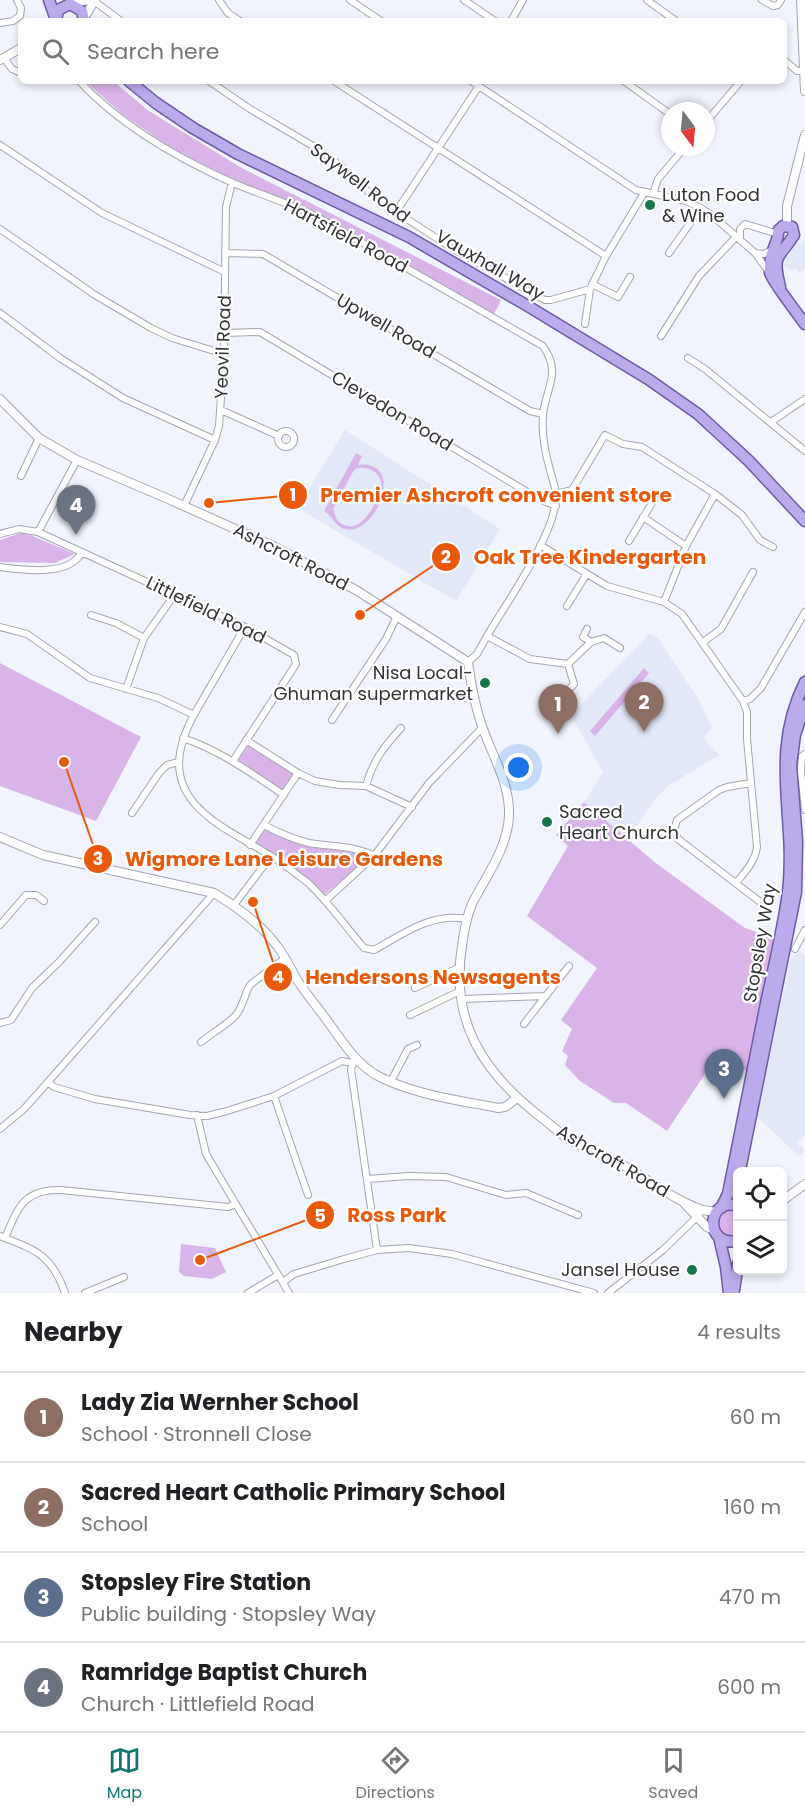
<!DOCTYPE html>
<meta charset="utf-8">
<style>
body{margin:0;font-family:Poppins,sans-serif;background:#f6f6f6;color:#202124}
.controls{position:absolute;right:18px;bottom:18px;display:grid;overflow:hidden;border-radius:9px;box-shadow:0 3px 9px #0003}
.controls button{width:54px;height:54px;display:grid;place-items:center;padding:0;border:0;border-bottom:2px solid #e0e0e0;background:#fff;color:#202124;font:30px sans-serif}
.compass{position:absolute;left:661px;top:102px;width:54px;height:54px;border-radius:50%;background:#fff;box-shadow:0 3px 9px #0003;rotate:164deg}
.you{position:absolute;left:519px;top:768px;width:21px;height:21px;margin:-15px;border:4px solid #fff;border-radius:50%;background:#1a73e8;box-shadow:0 0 0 9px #1a73e833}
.badge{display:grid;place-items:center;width:39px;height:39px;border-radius:50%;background:#0f766e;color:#fff;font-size:20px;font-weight:700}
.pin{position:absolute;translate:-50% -50px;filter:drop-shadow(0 2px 3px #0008)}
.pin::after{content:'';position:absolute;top:32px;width:21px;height:18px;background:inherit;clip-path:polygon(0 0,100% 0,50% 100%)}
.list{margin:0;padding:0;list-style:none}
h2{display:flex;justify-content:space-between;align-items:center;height:78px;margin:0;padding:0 24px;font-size:26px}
h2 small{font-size:20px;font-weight:400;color:#757577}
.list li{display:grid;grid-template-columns:39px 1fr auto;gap:18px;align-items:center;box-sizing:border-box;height:90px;padding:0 24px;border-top:2px solid #e0e0e0}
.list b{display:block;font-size:22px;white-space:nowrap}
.list p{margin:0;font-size:20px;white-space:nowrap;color:#757577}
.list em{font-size:20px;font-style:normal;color:#757577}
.icon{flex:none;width:33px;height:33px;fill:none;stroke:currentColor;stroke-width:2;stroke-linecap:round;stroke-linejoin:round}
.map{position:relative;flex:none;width:805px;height:1293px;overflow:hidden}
.search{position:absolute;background:#fff;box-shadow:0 3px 9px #0003;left:18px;right:18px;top:18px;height:66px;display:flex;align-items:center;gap:15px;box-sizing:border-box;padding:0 21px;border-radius:9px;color:#757577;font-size:22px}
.sheet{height:438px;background:#fff}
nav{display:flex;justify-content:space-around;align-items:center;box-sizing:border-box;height:84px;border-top:2px solid #e0e0e0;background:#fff;font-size:16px;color:#757577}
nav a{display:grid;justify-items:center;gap:3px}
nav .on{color:#0f766e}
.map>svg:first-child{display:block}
.built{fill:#e3e8f8}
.green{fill:#d9b4e9;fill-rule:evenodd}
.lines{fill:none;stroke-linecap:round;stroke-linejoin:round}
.minor-casing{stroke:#a3a6af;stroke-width:8}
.tertiary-casing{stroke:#a3a6af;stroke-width:10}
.primary-casing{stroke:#6d5ba4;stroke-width:13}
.minor{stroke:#fff;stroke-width:6}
.tertiary{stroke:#fff;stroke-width:8}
.primary{stroke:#bbaaec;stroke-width:10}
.poi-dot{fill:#18764c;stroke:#fff;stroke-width:2}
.labels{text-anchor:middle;stroke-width:4.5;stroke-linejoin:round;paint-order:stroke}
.street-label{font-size:18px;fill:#323336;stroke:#fff}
.poi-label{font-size:18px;fill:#323336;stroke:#fff;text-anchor:start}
.leader{fill:none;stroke:#e8590c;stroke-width:2}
.callout-dot{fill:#e8590c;stroke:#fff;stroke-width:2}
.mark-label{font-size:18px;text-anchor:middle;font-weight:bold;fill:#fff}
.callout-label{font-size:20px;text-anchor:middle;font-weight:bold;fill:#e8590c;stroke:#fff;stroke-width:4.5;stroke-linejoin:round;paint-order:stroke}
</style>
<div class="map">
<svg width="805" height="1293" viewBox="0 0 805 1293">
<rect width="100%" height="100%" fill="#f1f4fd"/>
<path class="built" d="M805 239V269L799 273 796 269 793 271 780 264 789 249Z
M345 430 500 529 456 601 297 508Z
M650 633 658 638 699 700 712 727 704 738 719 755 668 786 655 799 628 839 584 802 603 772 571 715Z
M799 952 805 955V1135L798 1143 805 1151 799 1156 757 1117 791 958Z"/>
<path class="green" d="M85 81H113L149 111 240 167 501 300 494 314 305 208 232 179 173 149 123 115Z
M356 453 362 456 358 465C408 459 375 538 345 529 334 526 333 516 324 511ZM358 468C371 466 384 475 381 490 380 496 375 501 373 507 365 521 352 535 337 520L333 509 354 470Z
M23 532 75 554 55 563 0 562V540Z
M0 663 141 737 96 821 0 786Z
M644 668 649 673 595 736 590 731Z
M249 745 293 774 282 790 238 760Z
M584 802 657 864 745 928 776 939 749 1071 711 1065 667 1131 626 1103H614L580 1081 565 1065 568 1056 562 1051 572 1029 561 1020 597 968 527 916 568 846 556 835Z
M265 829 286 839 347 849 370 857 324 895 308 879 255 844Z
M727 1210H737L738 1236 731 1238 721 1233 717 1223 721 1213Z
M181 1244 215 1248 226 1272 212 1279 184 1276 179 1272Z"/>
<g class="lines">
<g class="minor-casing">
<path id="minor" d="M219 0 228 13 240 21
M350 0 381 21
M464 0 495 21
M647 0 676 21
M762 0 773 6 778 5 781 0
M94 1 121 21
M511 21 523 0
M0 23 13 21 20 16 21 8 17 0
M4 58 12 69 21 73
M784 60 797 71H803
M79 81C121 126 177 158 233 183 262 195 291 204 319 218L543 346C562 374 546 386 543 415 541 434 545 452 550 470 552 478 556 488 556 497 556 533 507 602 487 636L477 654 468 662
M209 81 250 109 313 146 342 167 376 199 396 212 455 250 545 300H551L590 289 606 256 644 193
M334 81 606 256
M471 81 636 190 686 201 701 208 714 217 755 253 769 272
M624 81 670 114
M706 122 741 81
M0 145 102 213 225 272
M653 194 658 179 685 147
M396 212 479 86
M0 229 95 295 151 328 172 338 224 354
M740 240V229L745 224 778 234
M225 253 263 254 530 411 543 414
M669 253 701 208
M755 253 764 254 772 250
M592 284 618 297 630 277
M0 313 60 358 123 398 215 440
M585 324 590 289
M224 333 260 332 539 499 556 506
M661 336 699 276 736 237
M688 358 705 369 805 451
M221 410 279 436
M771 422 805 399
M278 439a8 8 0 1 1 16 0a8 8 0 1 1-16 0Z
M21 476 39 438
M556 494 572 490 605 435 623 444 642 447 715 494 742 515 760 540 773 547
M184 506 215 440 219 426 224 354 226 207 232 182
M643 517 686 546
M38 532 77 460
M0 534 19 529 38 532 245 627 294 655 296 664 233 761
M629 541 655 498
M540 545 607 586 664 602 682 614 743 701 747 712V739L757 847C755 862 745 872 736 883
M0 567C24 570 69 577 82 552
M664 602 686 546 715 494
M567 606 586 575
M91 615 116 623 144 638
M0 627 27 634 90 678 158 698 194 715
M245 627C233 647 222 667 210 687 198 708 184 728 180 753 171 807 229 830 266 853 280 861 294 872 307 882 328 901 345 926 364 948L374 950C403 934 432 912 467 919
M587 629 583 637 591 642
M487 636 530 659 568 664 591 642 604 638 620 648
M703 642 721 629 753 572
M126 689 144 638 175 594
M566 693 574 684 568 664
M743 701 750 699 761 688 805 612
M332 720 386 639 397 616
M183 738C221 751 251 773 284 795
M246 740 298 773 315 781 339 785 366 786 412 807
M805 754 802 756 801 771 805 810
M751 783 727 787 719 790 677 820 674 830 678 839 759 901
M366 786C373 760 384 747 401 728
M132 813 159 773 167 765 179 762
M264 825C279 833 292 839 309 843 332 847 353 845 374 856
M250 845 298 773
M325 901 374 856 429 783 482 728
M234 905 271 856
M0 925 26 895H36L44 901
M795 949 805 930
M415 988 460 967
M462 999 546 996
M410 1015 460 991
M0 1023 11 1020 32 988 59 962 95 922
M524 1024 569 966
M201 1042C212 1033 227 1025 236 1015 244 1005 245 991 251 984L285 958
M354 1062 351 1069 377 1250
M391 1081 408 1049 417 1045
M48 1082 54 1087 95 1099 190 1115 207 1116 227 1111 274 1096 342 1061 353 1063
M274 1096 308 1195
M197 1115 206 1154 289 1293
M0 1129 24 1109 48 1082 214 893
M367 1179 408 1176 446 1177 506 1195 526 1193 578 1215
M0 1236C36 1250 52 1255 65 1293
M5 1238C18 1208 23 1189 61 1190L228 1207 236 1204
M283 1282 294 1274 344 1259 377 1250 409 1248 452 1254 594 1293
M85 1293 124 1277
M248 1293 278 1275
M608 1293 663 1250 699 1215"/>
</g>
<g class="tertiary-casing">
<path id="tertiary" d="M801 0 805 91
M72 4 87 0
M84 18 95 0
M0 60 21 48
M787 225V206L805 135
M0 399 39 438 77 460 166 498 271 545 356 590 468 662C471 685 475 707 483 729 493 757 510 784 509 815 508 846 489 872 475 898 467 912 464 931 462 946 450 1020 482 1071 538 1115 549 1123 559 1133 570 1140 588 1151 609 1157 628 1168 646 1178 663 1192 682 1201 688 1204 696 1208 703 1210 707 1211 712 1211 716 1212
M0 837 43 855 214 893C237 907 261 924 277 946 285 956 290 967 296 978 304 991 314 1003 323 1015 339 1036 354 1063 378 1076 415 1095 458 1100 498 1108L505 1107 517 1098
M782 1201 805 1184
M684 1203 707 1227 714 1230"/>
</g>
<g class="primary-casing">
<path id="primary" d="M49 0 55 17
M56 21 58 10 70 4 82 11 84 21
M129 81 156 103 193 128 238 154 409 237 526 305 648 379 698 414 749 461 805 521
M780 287C772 253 778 260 794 235L792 227 783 226 778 231C779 240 772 249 771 258 770 262 770 269 770 273 771 279 799 316 805 324
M741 1165 796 892 797 841 791 765 795 735 805 705
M738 1206C708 1195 702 1247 738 1241
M721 1208 728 1194C741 1131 753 1067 766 1003 774 966 783 929 788 892 797 817 768 755 805 682
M719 1237 726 1267 729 1293
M734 1290 738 1264"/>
</g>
<use href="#minor" class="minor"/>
<use href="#tertiary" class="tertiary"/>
<use href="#primary" class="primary"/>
</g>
<g class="poi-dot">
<circle cx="650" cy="205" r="6"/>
<circle cx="485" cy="683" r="6"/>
<circle cx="547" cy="822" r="6"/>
<circle cx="692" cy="1270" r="6"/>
</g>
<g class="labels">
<g class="street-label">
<text transform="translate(360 183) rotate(37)" y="6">Saywell Road</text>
<text transform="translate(346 236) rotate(28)" y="6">Hartsfield Road</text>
<text transform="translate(490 265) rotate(30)" y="6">Vauxhall Way</text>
<text transform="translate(386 326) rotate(30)" y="6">Upwell Road</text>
<text transform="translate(223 347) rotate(-88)" y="6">Yeovil Road</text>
<text transform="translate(392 411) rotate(31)" y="6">Clevedon Road</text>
<text transform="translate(291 557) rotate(27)" y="6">Ashcroft Road</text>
<text transform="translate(206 610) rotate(26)" y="6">Littlefield Road</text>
<text transform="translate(760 943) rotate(-80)" y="6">Stopsley Way</text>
<text transform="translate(613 1161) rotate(30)" y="6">Ashcroft Road</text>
</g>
<g class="poi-label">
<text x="662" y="201">Luton Food<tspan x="662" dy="21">&amp; Wine</tspan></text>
<text x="473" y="679" text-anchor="end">Nisa Local-<tspan x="473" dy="21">Ghuman supermarket</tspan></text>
<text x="559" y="818">Sacred<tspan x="559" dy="21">Heart Church</tspan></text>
<text x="680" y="1276" text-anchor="end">Jansel House</text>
</g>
</g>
<path class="leader" d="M209 503L293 495M360 615L446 557M64 762L98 859M253 902L278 977M200 1260L320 1215"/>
<g class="callout-dot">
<circle cx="209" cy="503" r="6"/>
<circle cx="360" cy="615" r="6"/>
<circle cx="64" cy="762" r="6"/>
<circle cx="253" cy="902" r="6"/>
<circle cx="200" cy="1260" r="6"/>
<circle cx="293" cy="495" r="15"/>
<circle cx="446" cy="557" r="15"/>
<circle cx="98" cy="859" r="15"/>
<circle cx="278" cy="977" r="15"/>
<circle cx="320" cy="1215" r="15"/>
</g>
<g class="mark-label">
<text x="293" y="501">1</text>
<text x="446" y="563">2</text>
<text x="98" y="865">3</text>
<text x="278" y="983">4</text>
<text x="320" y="1222">5</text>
</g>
<g class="callout-label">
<text x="496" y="502">Premier Ashcroft convenient store</text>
<text x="590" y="564">Oak Tree Kindergarten</text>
<text x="284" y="866">Wigmore Lane Leisure Gardens</text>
<text x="433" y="984">Hendersons Newsagents</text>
<text x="397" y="1222">Ross Park</text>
</g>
</svg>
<div class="controls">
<button><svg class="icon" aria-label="locate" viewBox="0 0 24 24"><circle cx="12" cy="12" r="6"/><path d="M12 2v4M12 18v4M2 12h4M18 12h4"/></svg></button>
<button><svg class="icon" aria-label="layers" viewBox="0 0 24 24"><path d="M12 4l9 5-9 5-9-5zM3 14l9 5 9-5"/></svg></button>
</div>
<svg class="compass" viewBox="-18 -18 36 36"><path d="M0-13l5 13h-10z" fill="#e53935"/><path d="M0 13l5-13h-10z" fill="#757577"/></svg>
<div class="you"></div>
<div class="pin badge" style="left:558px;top:734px;background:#8d6e63">1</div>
<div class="pin badge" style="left:644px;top:732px;background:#8d6e63">2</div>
<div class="pin badge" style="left:724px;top:1099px;background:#5c6f8a">3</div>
<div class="pin badge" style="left:76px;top:535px;background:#6b7280">4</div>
<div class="search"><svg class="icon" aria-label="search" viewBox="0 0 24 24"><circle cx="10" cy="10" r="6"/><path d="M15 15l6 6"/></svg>Search here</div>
</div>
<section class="sheet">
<h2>Nearby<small>4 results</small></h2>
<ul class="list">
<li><span class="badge" style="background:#8d6e63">1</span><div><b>Lady Zia Wernher School</b><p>School · Stronnell Close</p></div><em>60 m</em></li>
<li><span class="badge" style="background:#8d6e63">2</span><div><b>Sacred Heart Catholic Primary School</b><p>School</p></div><em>160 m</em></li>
<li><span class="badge" style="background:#5c6f8a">3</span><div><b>Stopsley Fire Station</b><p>Public building · Stopsley Way</p></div><em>470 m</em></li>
<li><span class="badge" style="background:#6b7280">4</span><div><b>Ramridge Baptist Church</b><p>Church · Littlefield Road</p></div><em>600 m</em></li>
</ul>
</section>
<nav>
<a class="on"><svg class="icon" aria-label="map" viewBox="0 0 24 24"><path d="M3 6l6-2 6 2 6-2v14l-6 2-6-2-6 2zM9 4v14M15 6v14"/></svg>Map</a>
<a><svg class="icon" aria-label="directions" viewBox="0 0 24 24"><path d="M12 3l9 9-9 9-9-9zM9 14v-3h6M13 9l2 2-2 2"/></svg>Directions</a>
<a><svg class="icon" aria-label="saved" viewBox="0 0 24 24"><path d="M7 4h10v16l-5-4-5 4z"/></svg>Saved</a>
</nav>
